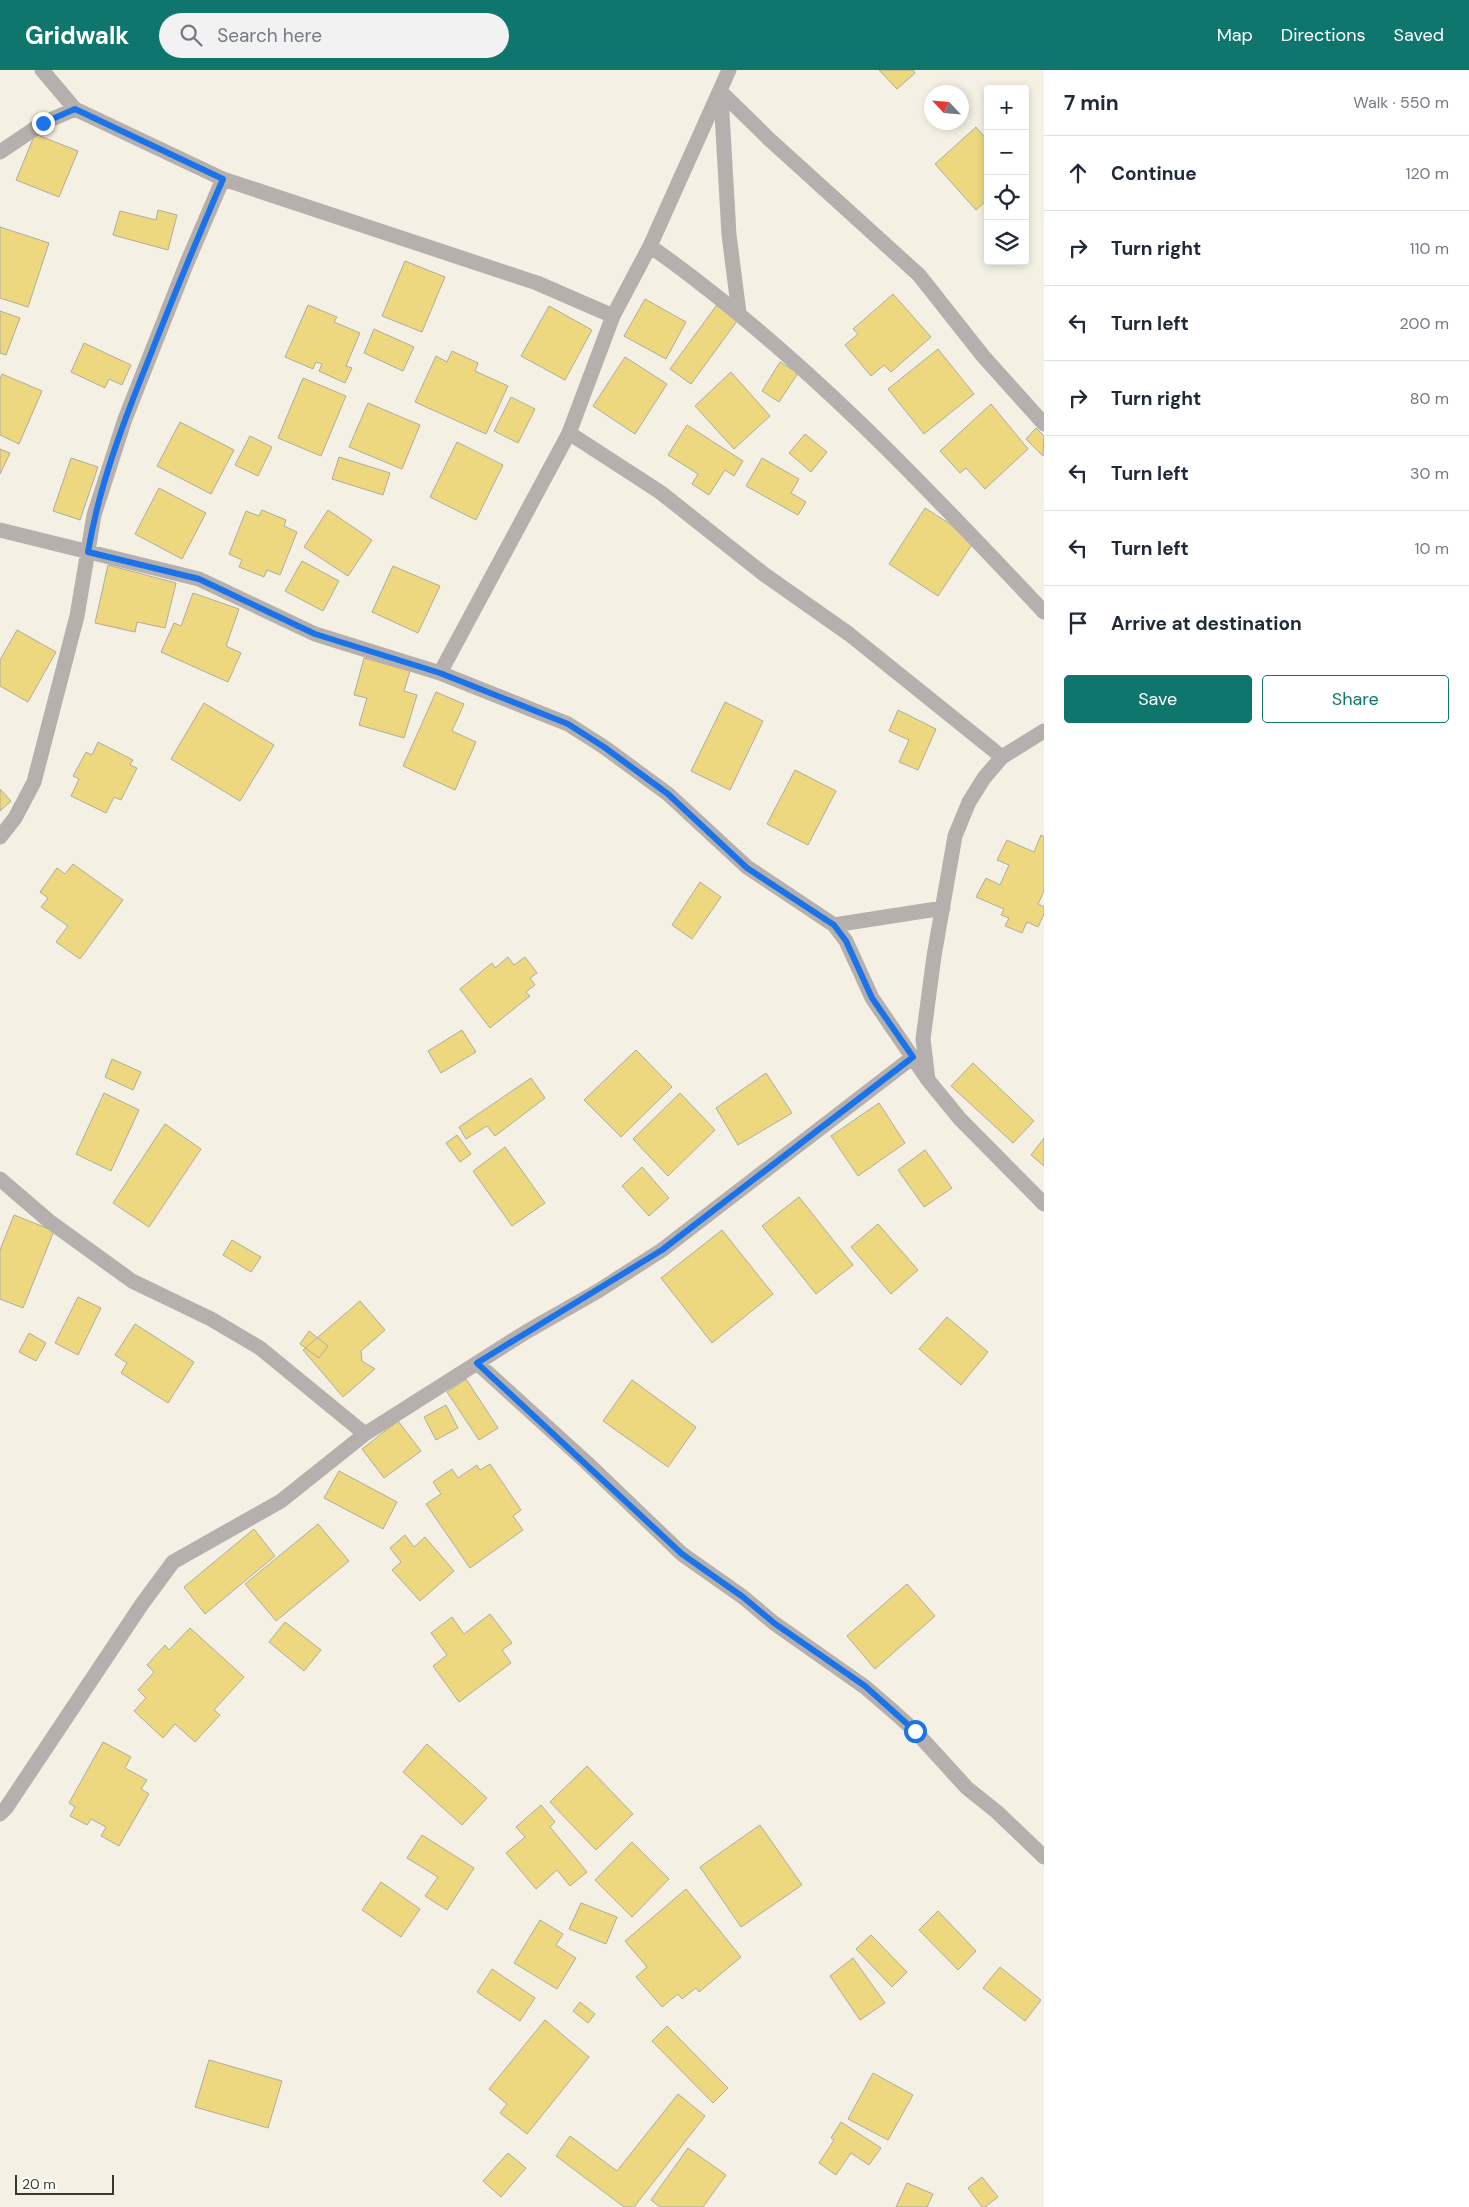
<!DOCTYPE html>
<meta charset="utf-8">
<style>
body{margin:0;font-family:"DM Sans",sans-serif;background:#f2f2f3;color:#1f2937}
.controls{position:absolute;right:15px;top:15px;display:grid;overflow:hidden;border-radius:5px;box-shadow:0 2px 8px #0003}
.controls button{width:45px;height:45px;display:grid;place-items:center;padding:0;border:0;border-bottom:1px solid #e0e1e3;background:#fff;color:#1f2937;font:25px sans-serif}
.compass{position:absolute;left:924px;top:15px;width:45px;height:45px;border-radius:50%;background:#fff;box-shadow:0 2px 8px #0003;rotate:296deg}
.scale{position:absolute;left:15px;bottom:12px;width:99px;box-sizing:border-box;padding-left:5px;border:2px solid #383731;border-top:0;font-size:14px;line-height:18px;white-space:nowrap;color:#383731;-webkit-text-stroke:4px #fefefb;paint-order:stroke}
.stop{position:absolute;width:15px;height:15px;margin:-11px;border:4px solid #1a73e8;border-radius:50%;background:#fff}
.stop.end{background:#1a73e8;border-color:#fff;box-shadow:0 1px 5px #0008}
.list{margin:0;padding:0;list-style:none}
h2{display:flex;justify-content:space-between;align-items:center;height:65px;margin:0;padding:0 20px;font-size:21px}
h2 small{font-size:16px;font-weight:400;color:#747a83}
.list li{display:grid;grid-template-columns:32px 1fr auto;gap:15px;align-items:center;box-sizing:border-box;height:75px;padding:0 20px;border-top:1px solid #e0e1e3}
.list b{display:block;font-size:19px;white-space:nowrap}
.list em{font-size:16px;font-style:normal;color:#747a83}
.actions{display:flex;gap:10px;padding:15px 20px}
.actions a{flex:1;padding:11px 0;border:1px solid #0f766e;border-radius:5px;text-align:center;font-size:18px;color:#0f766e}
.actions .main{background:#0f766e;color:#fff}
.icon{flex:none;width:28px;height:28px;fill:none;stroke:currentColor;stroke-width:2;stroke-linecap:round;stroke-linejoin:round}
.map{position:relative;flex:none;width:1044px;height:2137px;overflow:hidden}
header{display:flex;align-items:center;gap:30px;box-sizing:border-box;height:70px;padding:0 25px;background:#0f766e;color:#fff}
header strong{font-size:24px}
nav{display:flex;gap:28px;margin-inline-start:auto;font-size:18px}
.search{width:350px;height:45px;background:#f2f2f3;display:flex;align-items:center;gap:12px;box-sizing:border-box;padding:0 18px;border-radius:28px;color:#747a83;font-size:19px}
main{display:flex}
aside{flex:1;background:#fff}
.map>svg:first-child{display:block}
.building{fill:#edd87f;stroke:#afac9f}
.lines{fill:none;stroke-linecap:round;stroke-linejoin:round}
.minor{stroke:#b5afad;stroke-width:15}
.route{stroke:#1a73e8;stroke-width:6}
</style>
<header>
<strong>Gridwalk</strong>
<div class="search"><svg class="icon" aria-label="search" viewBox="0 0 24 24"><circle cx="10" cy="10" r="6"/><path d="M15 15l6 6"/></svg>Search here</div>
<nav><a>Map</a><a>Directions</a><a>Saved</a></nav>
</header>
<main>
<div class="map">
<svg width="1044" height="2137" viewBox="0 0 1044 2137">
<rect width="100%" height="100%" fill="#f4f1e4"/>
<path class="building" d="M879 0H913L915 3 897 19Z
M976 57 988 71V129L976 140 935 94Z
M35 64 78 81 59 127 16 110Z
M158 140 177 145 168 180 113 165 120 141 156 150Z
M0 157 49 173 28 237 0 228Z
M405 191 445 207 422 262 382 246Z
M893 224 931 267 891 302 884 295 871 306 845 275 858 264 853 259Z
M645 229 686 252 666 289 624 266Z
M719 232 740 247 691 314 670 299Z
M308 235 337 247 334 252 360 263 346 296 352 298 345 313 319 301 322 294 316 292 313 299 285 287Z
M549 236 592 260 565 310 521 286Z
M0 241 20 248 6 285 0 283Z
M374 259 414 277 403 301 364 283Z
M84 273 131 295 122 315 109 309 105 318 71 302Z
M938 279 974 324 924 364 888 319Z
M452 281 478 293 475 301 508 316 486 364 415 332 436 286 447 292Z
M625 287 667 314 635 364 593 336Z
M780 292 798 303 779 332 762 321Z
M731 302 770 346 734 379 695 336Z
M2 304 42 321 19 374 0 365V309Z
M303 308 346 326 321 386 278 368Z
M511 327 535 339 518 373 494 361Z
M368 333 420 355 402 399 349 377Z
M991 334 1028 379 985 419 966 398 960 403 940 381Z
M180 352 234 380 211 424 157 396Z
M687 355 743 391 734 406 725 400 709 425 692 414 698 404 668 385Z
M1036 358 1044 366 1043 386 1026 369Z
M805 364 827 382 811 402 789 383Z
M250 366 272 377 258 406 235 395Z
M457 372 503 395 476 450 430 427Z
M0 379 10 383 0 404Z
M339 387 390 403 383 425 332 409Z
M71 388 98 397 80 450 53 441Z
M762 388 799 409 791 423 806 432 798 445 746 416Z
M159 418 206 443 182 489 135 464Z
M925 438 975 470 938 526 889 494Z
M262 440 286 450 284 456 297 462 280 505 267 500 264 507 239 497 242 490 229 484 246 441 259 446Z
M328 440 372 470 348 506 304 477Z
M302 491 339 511 323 541 285 521Z
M108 495 176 513 165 558 137 552 135 562 95 553Z
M393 496 440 516 418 563 372 542Z
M193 523 239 539 226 576 241 583 228 612 161 582 174 553 181 556Z
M17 560 56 582 28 632 0 616V590Z
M364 588 410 601 404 621 417 625 404 668 359 655 367 628 354 625Z
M436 622 464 634 452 661 476 672 455 720 403 696Z
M725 632 763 651 730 720 691 701Z
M204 633 274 675 240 731 171 689Z
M898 640 936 659 918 700 899 692 909 670 889 661Z
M98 672 133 690 130 695 137 698 121 730 114 727 106 743 71 726 79 709 73 706 86 682 92 685Z
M795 700 836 721 808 775 767 754Z
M0 719 11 731 0 741Z
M1041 765 1044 767V821L1038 834 1044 837V844L1038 857 1027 852 1022 863 1005 856 1009 848 1001 845 1004 839 976 827 986 808 1000 815 1009 795 997 790 1007 770 1034 782Z
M73 794 123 830 80 889 56 872 68 856 41 837 48 828 40 822 57 798 65 804Z
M700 812 721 827 692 869 672 855Z
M508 887 514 895 525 887 537 903 530 908 535 915 526 922 530 926 490 958 460 919 492 893 495 898Z
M462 960 476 982 441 1003 428 981Z
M636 980 672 1017 621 1067 584 1030Z
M112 989 141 1002 133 1020 105 1007Z
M973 993 1034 1051 1013 1073 951 1016Z
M766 1003 792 1043 738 1075 716 1038Z
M531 1008 545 1028 495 1066 487 1056 466 1069 459 1057Z
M104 1023 139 1040 111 1101 76 1084Z
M680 1023 715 1060 668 1106 633 1069Z
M879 1033 905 1073 858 1106 831 1066Z
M165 1054 201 1079 149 1157 113 1133Z
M457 1065 471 1084 460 1092 446 1073Z
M1044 1068V1096L1031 1085Z
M505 1077 545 1133 512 1156 473 1101Z
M925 1080 952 1118 924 1137 898 1100Z
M642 1097 669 1128 649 1146 622 1116Z
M799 1127 853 1195 816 1224 762 1156Z
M14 1145 54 1161 23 1238 0 1229V1180Z
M878 1154 918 1200 891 1224 851 1177Z
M722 1160 773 1224 712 1273 661 1208Z
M232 1170 261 1187 251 1202 223 1185Z
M78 1227 101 1238 78 1285 55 1273Z
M360 1231 385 1260 361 1281 362 1291 375 1299 343 1327 303 1280Z
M947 1247 988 1282 961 1315 919 1279Z
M135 1254 194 1292 168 1333 121 1303 127 1293 115 1285Z
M309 1261 328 1276 319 1288 300 1274Z
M29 1263 46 1273 36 1291 19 1282Z
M466 1309 498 1358 479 1370 447 1322Z
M632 1310 696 1357 668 1397 603 1351Z
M446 1335 458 1358 436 1370 424 1347Z
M398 1351 421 1381 384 1408 362 1379Z
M490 1394 521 1440 513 1446 523 1460 470 1498 426 1434 441 1424 433 1412 452 1399 458 1408 477 1395 480 1400Z
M339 1401 397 1432 383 1459 324 1428Z
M318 1454 349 1491 276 1551 245 1514Z
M254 1459 275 1486 205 1544 184 1517Z
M405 1465 414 1477 425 1467 454 1501 420 1531 392 1500 401 1492 390 1478Z
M907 1514 935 1546 875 1599 847 1566Z
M490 1544 512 1573 502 1580 511 1593 459 1632 433 1596 447 1585 431 1563 452 1547 464 1564Z
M285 1552 321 1580 304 1601 269 1572Z
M190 1558 244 1607 214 1640 220 1645 195 1672 175 1654 163 1668 134 1641 146 1628 138 1620 154 1602 147 1595 165 1575 169 1580Z
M103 1672 131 1687 125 1698 147 1710 141 1719 149 1724 119 1776 101 1766 106 1757 91 1749 87 1755 70 1746 75 1737 69 1733Z
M427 1674 487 1728 462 1755 403 1702Z
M587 1696 633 1744 596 1780 550 1732Z
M541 1735 555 1752 550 1757 587 1802 570 1816 557 1800 536 1819 506 1783 525 1767 516 1757Z
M760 1755 802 1815 741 1857 700 1797Z
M422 1765 474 1798 447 1840 425 1826 438 1807 407 1788Z
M632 1772 669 1809 632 1847 595 1810Z
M381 1812 420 1839 401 1867 362 1840Z
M686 1819 741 1887 699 1922 696 1918 682 1929 678 1924 662 1937 636 1907 647 1897 625 1871Z
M581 1833 617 1847 606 1874 569 1859Z
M938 1841 976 1881 958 1900 919 1860Z
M540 1850 563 1864 556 1875 576 1888 557 1919 514 1893Z
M871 1865 907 1902 892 1917 856 1879Z
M853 1888 885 1933 860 1950 830 1906Z
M1000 1897 1041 1930 1025 1951 983 1918Z
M492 1899 535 1928 520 1951 477 1922Z
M580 1932 595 1944 588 1953 573 1941Z
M545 1950 589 1987 527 2064 500 2043 507 2034 489 2019Z
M667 1956 728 2018 713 2033 652 1971Z
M209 1990 282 2011 268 2058 195 2037Z
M873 2003 913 2025 888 2070 848 2049Z
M678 2024 705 2046 634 2137H624L556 2086 570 2066 617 2101Z
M841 2052 881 2078 869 2095 851 2083 836 2105 819 2093 834 2070 831 2068Z
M688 2078 726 2105 703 2137H660L651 2130Z
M508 2083 526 2098 501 2127 483 2111Z
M982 2107 998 2127 985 2137H982L968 2118Z
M907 2113 933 2124 927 2137H896Z"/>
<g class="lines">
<path class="minor" d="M42 0 75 39 223 109 537 213 613 246
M721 22 769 69 919 205 983 286 1044 354
M721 26 729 165 739 243
M0 82 43 53 75 39
M650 176C797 280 921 411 1044 542
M569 363 660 422 765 505 849 564 1002 687
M0 460 199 509 315 564 440 603 568 654 604 677 668 724 747 797 834 855 846 871 872 928 928 1010
M440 603 569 363 613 246 650 176 729 0
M1044 661 1002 687 984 708 969 732 955 766 934 886 923 969 928 1010 960 1049 1044 1134
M0 767 15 748 34 712 77 546 94 445 125 349 186 195 223 109
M834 855 943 838
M0 1109 49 1151 132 1211 211 1249 260 1278 365 1364
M477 1293 586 1392 682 1484 743 1527 774 1553 865 1617 894 1642 915 1661 967 1718 997 1742 1044 1787
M0 1744 6 1738 142 1534 173 1492 281 1431 365 1364 526 1262 598 1221 662 1180 913 987"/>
</g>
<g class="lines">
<path class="route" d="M43 53 75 39 223 109C197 169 172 230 148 291 123 353 99 416 88 482L199 509 315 564 440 603 568 654 604 677 668 724 747 798 834 855 846 871 872 928 913 987 662 1180 477 1293 682 1484 743 1527 774 1553 865 1616 915 1661"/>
</g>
</svg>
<div class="controls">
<button>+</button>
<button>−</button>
<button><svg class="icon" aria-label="locate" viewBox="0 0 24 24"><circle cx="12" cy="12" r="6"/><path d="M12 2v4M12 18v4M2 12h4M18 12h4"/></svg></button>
<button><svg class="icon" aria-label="layers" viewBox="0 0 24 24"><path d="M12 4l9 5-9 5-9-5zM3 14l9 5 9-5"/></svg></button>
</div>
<svg class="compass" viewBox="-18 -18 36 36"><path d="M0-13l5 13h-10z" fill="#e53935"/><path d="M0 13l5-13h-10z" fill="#747a83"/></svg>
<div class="scale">20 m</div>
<div class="stop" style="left:915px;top:1661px"></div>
<div class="stop end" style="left:43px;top:53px"></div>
</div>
<aside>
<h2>7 min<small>Walk · 550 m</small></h2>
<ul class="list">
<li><svg class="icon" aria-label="ahead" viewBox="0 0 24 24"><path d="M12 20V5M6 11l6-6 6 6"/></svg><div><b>Continue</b></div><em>120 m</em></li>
<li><svg class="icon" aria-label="right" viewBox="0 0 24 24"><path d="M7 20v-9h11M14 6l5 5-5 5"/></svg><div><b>Turn right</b></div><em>110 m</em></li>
<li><svg class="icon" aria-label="left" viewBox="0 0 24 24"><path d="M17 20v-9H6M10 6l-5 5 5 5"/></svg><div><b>Turn left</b></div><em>200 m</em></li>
<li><svg class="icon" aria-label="right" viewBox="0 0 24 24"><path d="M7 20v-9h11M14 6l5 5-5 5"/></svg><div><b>Turn right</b></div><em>80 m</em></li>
<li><svg class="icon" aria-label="left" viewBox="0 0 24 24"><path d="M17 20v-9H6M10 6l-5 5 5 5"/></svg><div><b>Turn left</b></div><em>30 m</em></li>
<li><svg class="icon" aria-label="left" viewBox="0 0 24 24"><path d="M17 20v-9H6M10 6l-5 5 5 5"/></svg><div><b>Turn left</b></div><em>10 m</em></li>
<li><svg class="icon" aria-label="arrive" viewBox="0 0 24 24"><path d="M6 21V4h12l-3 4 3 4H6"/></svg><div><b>Arrive at destination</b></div></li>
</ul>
<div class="actions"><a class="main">Save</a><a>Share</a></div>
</aside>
</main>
